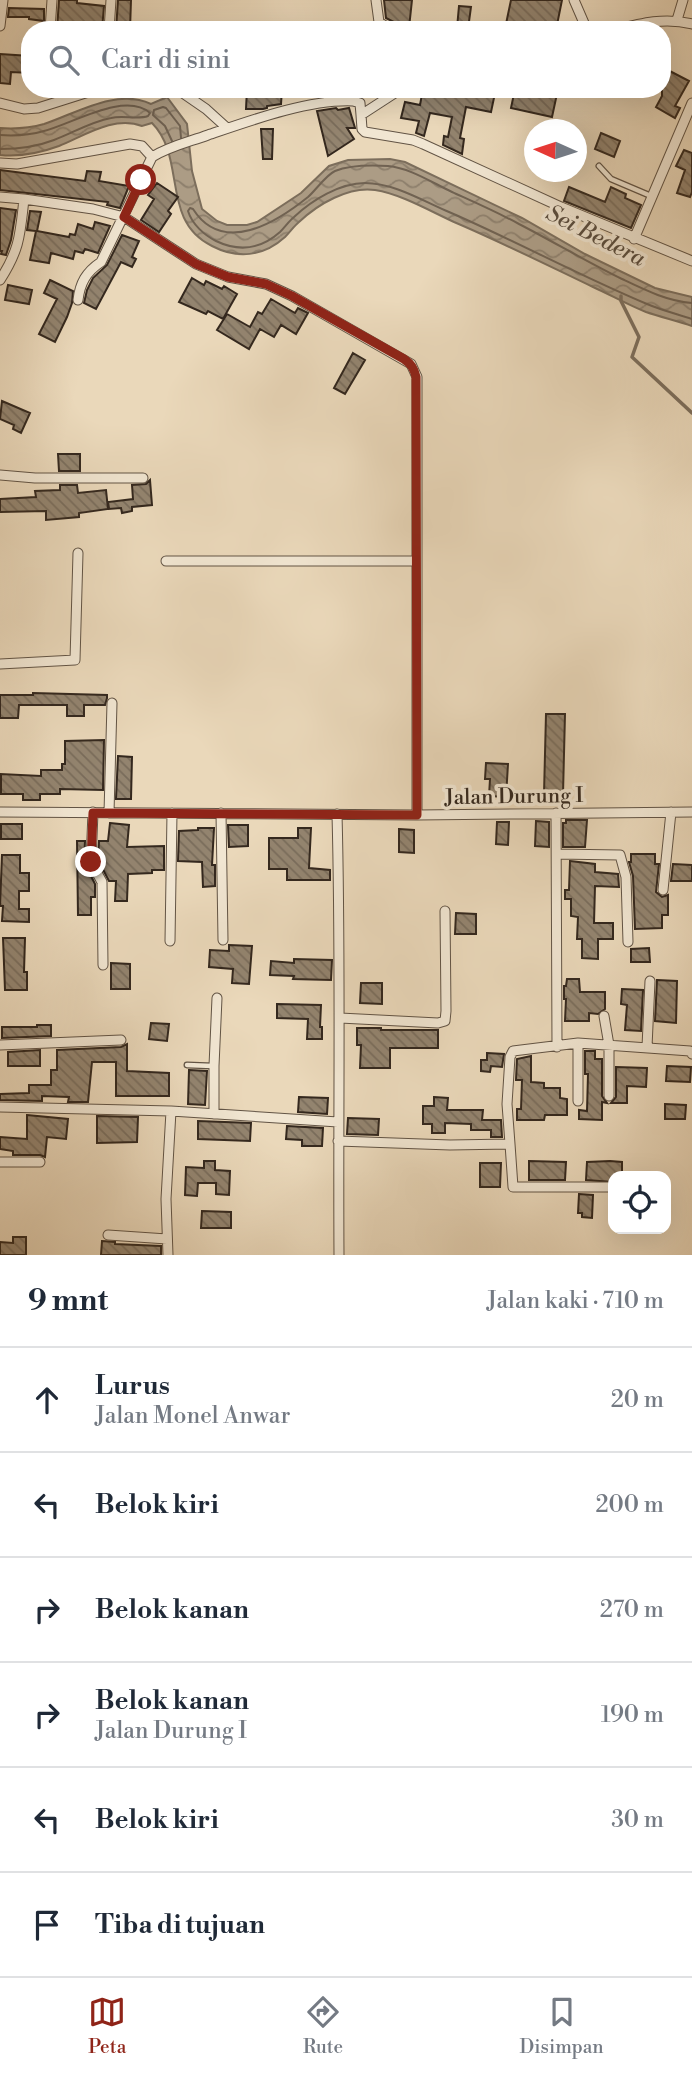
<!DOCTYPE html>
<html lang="id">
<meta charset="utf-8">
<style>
body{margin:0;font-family:"Libre Bodoni",serif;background:#f2f2f3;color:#1f2937}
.controls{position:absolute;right:21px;bottom:21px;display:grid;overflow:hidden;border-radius:14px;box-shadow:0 7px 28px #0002}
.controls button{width:63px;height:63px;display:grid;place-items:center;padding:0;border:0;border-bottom:2px solid #e0e1e3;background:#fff;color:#1f2937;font:35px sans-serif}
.compass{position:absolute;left:524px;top:119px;width:63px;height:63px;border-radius:50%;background:#fff;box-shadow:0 7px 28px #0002;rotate:273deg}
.stop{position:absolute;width:21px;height:21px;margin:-16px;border:5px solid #8f2418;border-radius:50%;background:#fff}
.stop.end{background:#8f2418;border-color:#fff;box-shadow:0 2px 7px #0008}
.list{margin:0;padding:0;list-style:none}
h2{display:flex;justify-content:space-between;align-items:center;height:91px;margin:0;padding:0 28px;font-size:30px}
h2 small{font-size:23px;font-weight:400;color:#747a83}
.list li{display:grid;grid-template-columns:46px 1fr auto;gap:21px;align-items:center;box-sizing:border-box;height:105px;padding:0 28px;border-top:2px solid #e0e1e3}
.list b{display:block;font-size:26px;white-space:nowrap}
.list p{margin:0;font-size:23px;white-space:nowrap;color:#747a83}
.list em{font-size:23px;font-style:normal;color:#747a83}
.icon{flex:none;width:38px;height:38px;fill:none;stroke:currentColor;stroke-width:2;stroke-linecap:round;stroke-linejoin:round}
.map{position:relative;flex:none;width:692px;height:1255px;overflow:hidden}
.search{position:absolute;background:#fff;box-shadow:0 7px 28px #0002;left:21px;right:21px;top:21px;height:77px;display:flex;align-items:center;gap:18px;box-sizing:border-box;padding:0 24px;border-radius:28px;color:#747a83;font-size:26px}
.sheet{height:721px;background:#fff}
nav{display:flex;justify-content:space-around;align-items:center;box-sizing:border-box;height:98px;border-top:2px solid #e0e1e3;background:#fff;font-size:19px;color:#747a83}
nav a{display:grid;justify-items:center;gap:4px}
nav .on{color:#8f2418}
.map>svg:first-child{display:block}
.water{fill:url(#water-waves);stroke:#7c6e5c;stroke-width:2}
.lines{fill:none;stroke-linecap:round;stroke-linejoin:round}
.shore{stroke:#706252;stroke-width:2}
.stream{stroke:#7c6e5c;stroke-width:3.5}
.building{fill:url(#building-back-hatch);stroke:#34281e;stroke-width:2}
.service-casing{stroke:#625445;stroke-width:7}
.minor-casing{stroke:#625445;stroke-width:11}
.service{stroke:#f1e6d2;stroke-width:4.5}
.minor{stroke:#f1e6d2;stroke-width:9}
.route{stroke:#8f2418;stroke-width:9}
.labels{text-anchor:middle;stroke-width:7;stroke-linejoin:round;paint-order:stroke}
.street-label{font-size:21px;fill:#34281e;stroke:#f1e6d2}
.water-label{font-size:23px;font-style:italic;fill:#584b3d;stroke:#f1e6d2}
</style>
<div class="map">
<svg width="692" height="1255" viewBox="0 0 692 1255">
<defs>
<pattern id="water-waves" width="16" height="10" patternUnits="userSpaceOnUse" patternTransform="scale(1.75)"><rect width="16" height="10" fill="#ac9c85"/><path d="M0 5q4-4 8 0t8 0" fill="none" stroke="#8d7f6c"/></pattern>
<pattern id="building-back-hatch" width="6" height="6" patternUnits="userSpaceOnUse" patternTransform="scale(1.75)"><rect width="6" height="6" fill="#93846f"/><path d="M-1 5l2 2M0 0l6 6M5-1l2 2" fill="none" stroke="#796c5b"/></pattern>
</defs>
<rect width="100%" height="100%" fill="#ead8ba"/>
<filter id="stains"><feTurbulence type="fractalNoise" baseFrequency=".00286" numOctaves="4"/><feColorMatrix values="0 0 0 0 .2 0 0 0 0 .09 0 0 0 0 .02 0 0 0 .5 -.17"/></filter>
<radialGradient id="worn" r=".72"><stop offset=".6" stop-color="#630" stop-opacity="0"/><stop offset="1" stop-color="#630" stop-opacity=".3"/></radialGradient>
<path class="water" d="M167 97 187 124 192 171 202 209 217 221 227 225H247L257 222 301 193 329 166 348 160 390 159 405 162 522 218 585 254 655 288 692 297V326C677 321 661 317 646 312 628 305 611 295 593 287 547 265 501 242 454 222 430 211 401 194 375 190 349 186 318 204 299 222 294 226 290 232 285 237 263 257 237 259 212 246 160 221 187 158 152 123L142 126C114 115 84 136 59 146 40 153 20 157 0 155V128C14 129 30 128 44 124 77 113 116 88 151 104Z"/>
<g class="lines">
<path class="shore" d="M0 135C14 136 30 135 44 131 72 124 125 91 150 113L148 116C138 120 123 115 111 118 90 122 73 133 54 140 36 147 19 149 0 149
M172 141 165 126 153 115 154 110 163 107 166 108 180 126 181 138
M692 303C667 301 645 290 622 279 587 262 554 242 519 224 497 212 474 202 452 192 431 182 410 168 388 166 371 165 350 165 335 171 326 175 316 190 308 197 277 222 223 256 193 209L190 208 188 211C192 224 204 235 216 241 239 252 261 249 280 232 285 227 289 221 294 217 312 200 340 183 365 183 394 183 423 201 449 212 516 241 580 276 647 304 661 310 677 314 692 319"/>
<path class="stream" d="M621 296V301L639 337 632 357 692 413"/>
</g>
<path class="building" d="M59 0H77V3L104 6 102 30H57Z
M118 0H131L130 30H116Z
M384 0H412L409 28 398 27V24L386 18Z
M511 0H562L556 30 531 27 530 29 506 24Z
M459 6 471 7 468 29 457 28Z
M9 8 44 9V21L29 19V17H8Z
M0 54 30 56V73L11 72 10 84 0 83Z
M662 67 689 81 675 106 680 108 675 118 656 107 662 96Z
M247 89H282L281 104 267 106V108L263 109H246Z
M423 89H480L495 93 491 112 466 107 460 138 464 139 462 154 443 145 444 136 448 137 452 117 430 113 424 136 416 133 419 121 401 118 405 102 420 105Z
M515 89H558L552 117 511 108Z
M336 108 338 110 349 108 355 128H347L354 139 328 156 317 111Z
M261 129H273L272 159H263Z
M601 133 620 141 614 157 595 149Z
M684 150 692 153V192L690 197 677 193 685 170 676 166Z
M0 170 85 181 87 171 101 172 99 181 129 186 120 208 107 205 108 202 0 190Z
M157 183 178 197 168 211 171 214 159 232 141 220 154 199 148 195Z
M569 187 605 202 611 187 626 194 625 198 641 205 631 228 564 201Z
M0 208 16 210 11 240 6 255 1 254 2 251H0Z
M30 211 41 212 37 231 69 237 70 234 75 235 78 224 93 229 95 222 110 226 98 253 85 249 83 253 75 251 73 259 51 253 49 263 30 260 36 231 27 230Z
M122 235 139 241 132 257 136 259 132 267 121 262 96 309 84 303 87 290 93 278 107 265Z
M192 278 204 285 206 281 222 289 224 286 237 294 223 319 208 311 206 314 179 302Z
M50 280 73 291 72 303 67 317 55 342 39 334 57 299 44 293Z
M8 285 32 290 29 304 5 300Z
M271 299 295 313 298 308 308 313 296 334 281 325 274 337 260 329 249 349 217 330 227 314 250 327 258 312 262 314Z
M353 353 365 360 345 394 334 388Z
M2 401 30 413 21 433 13 429 14 425 0 419Z
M58 454H80V471H59Z
M150 480 152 505 132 507V511L122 513 121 508 109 509 108 502 133 499 132 485 146 484Z
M60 485H77L78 493 106 490 108 509 79 513V517L46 520V511L0 512V499L36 497 35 491 60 490Z
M33 693 107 695V698L105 705H84V716H67V705H19L18 718H0V695H33Z
M546 714H565L563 794H544Z
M104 740 103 790 60 789V794H40V800H23V794H1V774L41 776V770H62V764H65V741Z
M118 756 132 757 131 799H116Z
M486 763 508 764 506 797 489 796 490 779H485Z
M566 820H587L585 847H563V823H566Z
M536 821 549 822V847L535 846Z
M497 822H509L508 845 496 844Z
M110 823 129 825 127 847 164 846V870H152V873L128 874 127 901H115L116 881H109L98 860 99 841H108Z
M1 824H22V839H1Z
M228 825H248V846L229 847Z
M198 828H214L212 865H215V886L203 887 202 862 178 861 179 831 198 830Z
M298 828H311L309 868 330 870V880H287V869H269V838H298Z
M399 829 414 830V853L399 852Z
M77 841H85L84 862 95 884V897H91V915H78Z
M631 854H655V864H659L656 892 662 897 668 895V915H662V928L635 929 633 876 629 862H631Z
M2 855H20V873H29V891H19V909H29V922L2 921 3 906H0Z
M570 861 595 864V872L618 874 619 887 595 886 594 923H613V939H598V959L582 958V939H577L578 917 571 916V899H565V890H569Z
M673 864 692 865V881H671Z
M456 913 476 914V934H455Z
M3 938H25L24 972H27V990H5Z
M229 945 252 946 249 984 232 983 233 969 209 967 210 950 229 951Z
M649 948 650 962H631V949Z
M294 959 332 960 331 980 293 979 294 976 270 975 271 961 294 963Z
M111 963 130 964V989H111Z
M567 979H579L580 992H605V1009L598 1014 589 1013V1021H565L566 999H564V986H566Z
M657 980 677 981 676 1023 655 1021Z
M361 983H382V1004L360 1003Z
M622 989 643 990 641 1031 625 1030 627 1005 621 1004Z
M277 1004 321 1005 320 1027H322V1039H307L308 1019 277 1018Z
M151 1023 169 1024 167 1041 149 1039Z
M37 1025H51V1036L2 1038V1027H37Z
M357 1028H381V1030H438V1048H390V1068H360L361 1045H357Z
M127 1044V1071L169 1073V1096H116V1062H92L88 1102H68L69 1097 42 1096V1101L0 1100V1094L29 1093V1085H51V1070H57V1050L121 1047Z
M40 1050V1066H8V1052Z
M585 1051H595V1059H602V1096L607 1103 602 1102V1120L579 1119V1110L587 1111 588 1074H585Z
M487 1053 504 1054 502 1067 491 1066 490 1072 481 1071V1060H487Z
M531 1056V1082L544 1083V1088H560V1098L567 1099V1115H545L544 1120H517V1109H521L522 1080H516L517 1059Z
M667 1066 691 1067 690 1082 666 1081Z
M616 1067 647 1068 646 1087 627 1086V1103H611L616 1097Z
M189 1070 207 1071 205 1105 188 1104Z
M299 1097 328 1098 327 1114 298 1112Z
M434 1097 448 1098 447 1110H483L482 1120H501L502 1137H491V1130H471V1124L445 1123V1133H432V1124H423V1106H434Z
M665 1104 686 1105 685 1119H665Z
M27 1115 68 1119 66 1139 47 1137 45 1157 40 1155H13V1151L0 1149V1137L27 1139Z
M97 1116 138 1117 137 1142 97 1143Z
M348 1118 379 1119 378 1135 347 1134Z
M198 1121 251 1123 250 1141 198 1139Z
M287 1126 323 1128 322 1146H302V1140L286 1139Z
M204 1161H215V1170L230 1171 229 1195 216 1194V1183H198L197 1196 185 1195 186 1167 204 1168Z
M529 1161 566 1162 565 1180H529Z
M610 1161 622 1162V1176H613V1182L586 1180 587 1162Z
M480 1163H501L500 1187H480Z
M579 1194 593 1195 592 1218 582 1217V1213H578Z
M202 1211 231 1212V1228H201Z
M13 1237H26V1255H0V1242L13 1243Z
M102 1241 115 1242V1244L161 1246V1255H101Z"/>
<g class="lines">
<g class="service-casing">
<path id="service" d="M599 166 611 179 651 196
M187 1065 213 1066"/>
</g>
<g class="minor-casing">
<path id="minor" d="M376 0 379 22 391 30
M574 0 587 30
M677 20 683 0
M0 26 3 0
M50 30 52 0
M109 30 111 0
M615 30C642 23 665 17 692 24
M177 89 206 109 227 128
M0 103 24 109 38 108 95 90 105 89
M361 115 362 129 365 132 413 140 423 144 561 207 692 261
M0 163 17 164 130 144 142 146 152 157
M0 197 24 199
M634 239 692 103
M0 280C20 249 20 235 24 199L93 209 124 217 196 264 228 277 266 284 292 296 411 364 417 377V815
M78 300C80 283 86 272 101 262L152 157C170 146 189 142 208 135 249 121 309 99 353 101L360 103 361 115 401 89
M0 475 35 478H143
M166 561H417
M0 664 75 660 78 553
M0 812 417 815 692 812
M93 812 91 862 102 882 103 965
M109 813 112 703
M221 813 223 940
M556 813 557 1047
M337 814C341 961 338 1108 339 1255
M557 854 620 855 626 877 628 942
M663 890 671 812
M170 941 172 813
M604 1016 609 1045V1096
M340 1018 438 1023 445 1021 446 1011 445 911
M0 1045 121 1040
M647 1047 650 981
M578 1101V1043
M0 1107 171 1111 338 1122
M214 1114V1066L217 998
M338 1141 450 1145 510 1144 507 1104 510 1057 513 1051 578 1043 690 1051 692 1054
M510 1144 513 1187H609
M0 1162H40
M108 1235 167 1239
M168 1255 166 1199 171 1111"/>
</g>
<use href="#service" class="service"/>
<use href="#minor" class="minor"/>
</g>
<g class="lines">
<path class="route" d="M91 862 93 813 417 815 416 377C414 368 411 364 404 359L292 296 266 284 228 277 196 264 124 217 141 180"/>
</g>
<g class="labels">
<g class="street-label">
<text transform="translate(514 796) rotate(-1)" y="7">Jalan Durung I</text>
</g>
<g class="water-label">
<text transform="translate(596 235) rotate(27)" y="8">Sei Bedera</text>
</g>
</g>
<rect width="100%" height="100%" filter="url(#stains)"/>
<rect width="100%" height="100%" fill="url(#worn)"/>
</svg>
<div class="controls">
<button><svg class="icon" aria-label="locate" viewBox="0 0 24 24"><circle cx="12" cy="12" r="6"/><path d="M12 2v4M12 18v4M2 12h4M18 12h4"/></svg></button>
</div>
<svg class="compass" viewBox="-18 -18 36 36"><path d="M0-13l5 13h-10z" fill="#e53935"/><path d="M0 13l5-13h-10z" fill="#747a83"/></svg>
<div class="stop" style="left:141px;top:180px"></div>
<div class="stop end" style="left:91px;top:862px"></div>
<div class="search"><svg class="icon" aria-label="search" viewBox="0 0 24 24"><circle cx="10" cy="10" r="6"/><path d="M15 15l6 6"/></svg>Cari di sini</div>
</div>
<section class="sheet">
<h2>9 mnt<small>Jalan kaki · 710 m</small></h2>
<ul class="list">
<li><svg class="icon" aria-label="ahead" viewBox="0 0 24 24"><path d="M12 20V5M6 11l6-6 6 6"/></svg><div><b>Lurus</b><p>Jalan Monel Anwar</p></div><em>20 m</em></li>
<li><svg class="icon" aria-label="left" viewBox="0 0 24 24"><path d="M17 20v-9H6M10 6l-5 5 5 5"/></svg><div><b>Belok kiri</b></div><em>200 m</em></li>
<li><svg class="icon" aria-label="right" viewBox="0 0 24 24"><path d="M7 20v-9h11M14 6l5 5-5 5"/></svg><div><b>Belok kanan</b></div><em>270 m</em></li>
<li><svg class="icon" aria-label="right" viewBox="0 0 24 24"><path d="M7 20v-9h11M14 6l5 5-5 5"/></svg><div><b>Belok kanan</b><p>Jalan Durung I</p></div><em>190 m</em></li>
<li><svg class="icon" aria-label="left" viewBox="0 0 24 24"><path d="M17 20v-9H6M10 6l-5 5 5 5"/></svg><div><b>Belok kiri</b></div><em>30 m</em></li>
<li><svg class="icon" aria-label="arrive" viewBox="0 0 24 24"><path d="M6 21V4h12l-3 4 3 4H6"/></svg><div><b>Tiba di tujuan</b></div></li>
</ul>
</section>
<nav>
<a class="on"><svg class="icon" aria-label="map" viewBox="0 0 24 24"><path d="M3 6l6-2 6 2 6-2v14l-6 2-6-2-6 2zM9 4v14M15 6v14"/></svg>Peta</a>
<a><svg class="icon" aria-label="directions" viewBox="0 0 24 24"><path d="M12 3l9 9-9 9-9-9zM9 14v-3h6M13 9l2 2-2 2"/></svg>Rute</a>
<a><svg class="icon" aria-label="saved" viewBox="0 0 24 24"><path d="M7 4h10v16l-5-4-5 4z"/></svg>Disimpan</a>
</nav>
